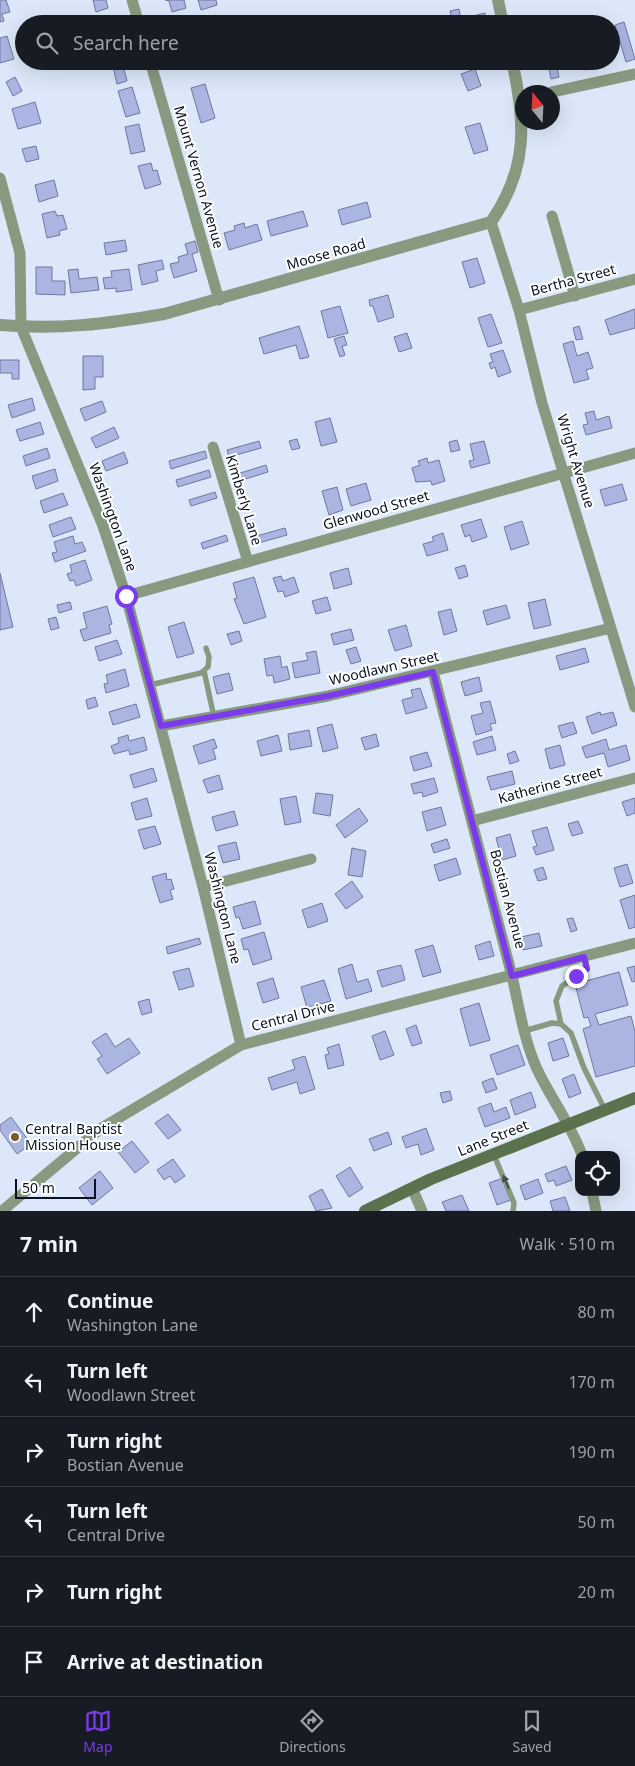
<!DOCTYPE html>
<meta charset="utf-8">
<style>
body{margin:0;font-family:"Noto Sans",sans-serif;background:#20242c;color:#f1f3f6}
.controls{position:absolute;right:15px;bottom:15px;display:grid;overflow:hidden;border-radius:10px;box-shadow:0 5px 20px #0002}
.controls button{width:45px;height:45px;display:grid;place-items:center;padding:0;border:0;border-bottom:1px solid #363941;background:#171b24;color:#f1f3f6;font:25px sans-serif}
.compass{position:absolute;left:515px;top:85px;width:45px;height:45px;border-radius:50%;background:#171b24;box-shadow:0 5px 20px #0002;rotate:342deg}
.scale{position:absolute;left:15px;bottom:12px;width:81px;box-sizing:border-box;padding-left:5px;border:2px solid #081220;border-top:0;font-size:14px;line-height:18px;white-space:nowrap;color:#081220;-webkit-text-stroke:4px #fff;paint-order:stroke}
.stop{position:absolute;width:15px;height:15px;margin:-11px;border:4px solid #7c3aed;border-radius:50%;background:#fff}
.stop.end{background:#7c3aed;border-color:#fff;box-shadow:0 1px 5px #0008}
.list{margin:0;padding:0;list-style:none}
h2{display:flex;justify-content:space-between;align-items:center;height:65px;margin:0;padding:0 20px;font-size:21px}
h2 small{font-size:16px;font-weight:400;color:#9ea1a6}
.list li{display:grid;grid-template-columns:32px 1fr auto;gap:15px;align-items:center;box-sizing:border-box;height:70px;padding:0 20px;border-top:1px solid #363941}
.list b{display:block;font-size:19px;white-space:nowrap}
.list p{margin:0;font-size:16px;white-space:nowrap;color:#9ea1a6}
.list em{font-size:16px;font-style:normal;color:#9ea1a6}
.icon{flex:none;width:28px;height:28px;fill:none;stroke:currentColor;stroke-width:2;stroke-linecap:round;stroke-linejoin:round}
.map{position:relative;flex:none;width:635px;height:1211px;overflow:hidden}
.search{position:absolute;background:#171b24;box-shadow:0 5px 20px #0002;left:15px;right:15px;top:15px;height:55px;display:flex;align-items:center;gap:12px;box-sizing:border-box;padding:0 18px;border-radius:28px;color:#9ea1a6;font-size:19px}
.sheet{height:485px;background:#171b24}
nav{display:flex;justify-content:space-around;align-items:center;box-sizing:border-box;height:70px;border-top:1px solid #363941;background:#171b24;font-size:14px;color:#9ea1a6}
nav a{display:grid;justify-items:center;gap:2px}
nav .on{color:#7c3aed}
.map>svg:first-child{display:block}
.building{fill:#abb5e2;stroke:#6e77a0}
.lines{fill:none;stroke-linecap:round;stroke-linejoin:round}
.service{stroke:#87997f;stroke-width:5.5}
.minor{stroke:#87997f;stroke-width:11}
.tertiary{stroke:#87997f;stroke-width:12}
.secondary{stroke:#5a734e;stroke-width:12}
.oneway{fill:#414f4b}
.route{stroke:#7c3aed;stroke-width:6}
.poi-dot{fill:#77592d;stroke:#fff;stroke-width:2}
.labels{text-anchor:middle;stroke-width:4;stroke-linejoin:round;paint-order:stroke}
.street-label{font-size:14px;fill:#081220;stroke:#fff}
.poi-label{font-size:14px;fill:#081220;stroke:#fff;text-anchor:start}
</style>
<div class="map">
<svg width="635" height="1211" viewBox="0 0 635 1211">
<rect width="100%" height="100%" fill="#dce8f9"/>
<path class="building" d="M0 0H6L10 12 2 14 4 21 0 22Z
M93 0H106L108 8 96 12Z
M165 0H184L186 8 172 12 169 1Z
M198 0H216L217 5 201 10Z
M459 9 461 19 485 13 487 24H453L450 11Z
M624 22 635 59 626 62 615 25Z
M7 36 14 59 0 63V38Z
M122 61 127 81 117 84 112 62Z
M582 61H590L592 68 584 70Z
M556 62 559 77 551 79 548 63Z
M475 69 481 86 468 91 461 74Z
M15 77 22 91 13 96 6 82Z
M205 84 215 118 201 123 191 88Z
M132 87 140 113 126 117 118 91Z
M35 102 41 123 18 129 12 109Z
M480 123 488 150 474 154 465 127Z
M139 124 145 151 131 154 125 127Z
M36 146 39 159 26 162 22 149Z
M151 163 153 171 157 170 161 184 145 189 138 166Z
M54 180 58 196 39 202 35 185Z
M367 202 371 217 342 225 338 210Z
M55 211 57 216 63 215 67 229 59 231 60 235 47 238 42 214Z
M303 211 308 226 271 236 267 221Z
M244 223 245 228 257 224 262 240 229 250 224 233 235 230 234 226Z
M125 240 127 251 106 255 104 243Z
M195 241 198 252 192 254 197 271 174 278 170 264 179 262 178 257 188 254 185 244Z
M477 258 485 283 470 288 462 262Z
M162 260 164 269 156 271 158 281 142 285 138 265Z
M36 267H52V281H65V295L36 294Z
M78 269 79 279 97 277 99 290 71 293 68 270Z
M129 269 132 290 116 292V288L105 289 103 278 112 277 111 271Z
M388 295 394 317 378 322 373 306H370L369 300Z
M340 306 348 333 328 338 321 311Z
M635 309V328L610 335 605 320Z
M491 314 502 343 488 347 478 318Z
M299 326 309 357 300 359 296 345 264 354 259 338Z
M579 326 583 339 576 340 573 328Z
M407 333 412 348 399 352 394 337Z
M344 336 347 345 342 346 345 355 340 357 334 339Z
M573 341 577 356 588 352 593 368 586 370 589 379 574 383 563 344Z
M503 350 511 372 498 377 495 367 491 369 489 363 493 362 490 354Z
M83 356H103V377H95V389L83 390Z
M0 360H19V379H12V373H0Z
M32 398 35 410 12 418 8 405Z
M102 401 106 412 85 421 80 409Z
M594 411 596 420 609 416 612 428 586 435 583 425 588 424 585 413Z
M330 418 337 442 321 446 315 422Z
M40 422 44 434 20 441 16 430Z
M114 427 119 438 96 448 91 438Z
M297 439 300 448 292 450 289 441Z
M457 440 460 450 451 452 449 442Z
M259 441 261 448 229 457 227 450Z
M484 441 490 463 471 468 469 461 474 460 470 444Z
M47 448 50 458 26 466 23 456Z
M205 451 207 458 171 469 169 461Z
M124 452 128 463 106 471 102 461Z
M427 458 428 463 439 460 445 481 432 485 431 481 416 482 412 468 420 465 418 461Z
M266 465 268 472 236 482 234 475Z
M55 469 58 481 36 489 32 476Z
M209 470 211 477 178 487 176 480Z
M366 483 371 500 351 506 346 489Z
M622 484 627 500 605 506 600 490Z
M337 487 343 510 329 515 322 491Z
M215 492 217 498 191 506 189 500Z
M63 493 68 505 44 513 40 501Z
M71 517 76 529 53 537 49 525Z
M481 519 487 537 472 542 470 535 465 537 461 525Z
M522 521 529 544 511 550 504 527Z
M285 528 287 535 255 544 253 537Z
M443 533 448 550 427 556 423 544 434 541 432 537Z
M226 535 228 541 203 549 201 543Z
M73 536 75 544 82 542 86 551 55 562 52 553 57 552 54 542Z
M85 560 92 580 76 586 74 580 70 581 67 574 72 572 70 565Z
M465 565 468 576 459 579 455 568Z
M348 568 352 584 334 589 330 573Z
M0 573 13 627 0 630Z
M281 576 283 581 294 577 299 592 285 597 283 591 278 592 273 578Z
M254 577 266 617 244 624 234 599 237 598 233 583Z
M327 597 331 610 316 614 312 601Z
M545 599 551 625 534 629 528 603Z
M70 602 72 609 59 613 57 605Z
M506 605 510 618 487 625 483 611Z
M107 606 112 624 109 625 111 633 84 641 80 630 87 628 83 613Z
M451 609 457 631 444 635 438 612Z
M56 617 59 628 51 630 48 619Z
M184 622 194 653 177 658 168 627Z
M406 625 412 646 395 651 388 630Z
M351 629 354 640 334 645 331 634Z
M239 631 242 641 231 645 227 634Z
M117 640 122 654 99 661 95 647Z
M356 647 361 661 351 664 346 650Z
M585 648 589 662 560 670 556 656Z
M316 651 320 673 295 678 292 663 308 660 306 653Z
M280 656 282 668 287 666 290 679 274 683 273 675 267 676 264 659Z
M125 669 129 686 106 693 104 684 108 683 106 675Z
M229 673 233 690 217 694 213 677Z
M479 677 482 691 465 696 461 682Z
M420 688 427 708 406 714 402 700 413 697 411 690Z
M95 697 98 706 88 709 86 700Z
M490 701 496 723 490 724 492 730 476 735 471 716 483 713 480 703Z
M136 704 140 717 113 725 109 712Z
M600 712 601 715 613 712 617 725 592 734 586 717Z
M573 722 577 733 562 738 558 726Z
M332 724 338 748 323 752 317 728Z
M309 730 312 746 290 750 288 734Z
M376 734 379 746 365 750 361 738Z
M128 735 129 741 144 737 147 750 130 755 129 750 114 754 111 746 119 743 118 738Z
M278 735 282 751 261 756 257 741Z
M492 736 496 750 477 755 473 742Z
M214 739 217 748 213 749 216 759 199 764 193 746Z
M606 739 609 750 626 745 630 760 608 767 604 753 586 758 582 747Z
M560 745 565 765 550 769 545 749Z
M515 751 519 761 510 764 507 754Z
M427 752 432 766 414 771 410 757Z
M153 768 157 781 134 788 130 775Z
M512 771 515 784 491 790 487 777Z
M219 775 223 789 208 793 203 780Z
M434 778 438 792 423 797 422 792 414 794 411 784Z
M316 793 333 795 330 816 313 813Z
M296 796 301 822 285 825 280 799Z
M147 798 152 816 136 820 131 803Z
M635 798V813L627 816 622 802Z
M441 807 446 825 427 831 422 812Z
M359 808 368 821 345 838 336 825Z
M234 811 238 825 216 831 212 817Z
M578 821 583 833 572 836 568 824Z
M155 826 161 844 144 849 138 830Z
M547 827 554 850 536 855 533 847 537 846 532 831Z
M510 834 516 856 502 860 496 838Z
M447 839 450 848 434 853 431 844Z
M236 842 240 859 223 863 218 846Z
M352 848 366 851 362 877 348 875Z
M456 858 461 874 439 881 434 865Z
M627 864 633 883 620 887 614 868Z
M543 867 547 879 538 881 534 870Z
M166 873 167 880 171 879 174 889 170 890 173 899 160 903 152 877Z
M352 881 363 897 346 909 335 894Z
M635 895V927L629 929 620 900Z
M255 901 261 924 243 929 239 917 236 918 233 907Z
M322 903 328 921 308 928 302 910Z
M573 918 577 930 571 932 567 919Z
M264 932 272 959 253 965 248 949 244 950 241 939Z
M539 933 542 946 523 950 521 937Z
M199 938 201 944 168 954 166 947Z
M490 941 494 956 479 960 475 946Z
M433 945 441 972 423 977 415 950Z
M352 964 357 982 368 979 372 991 346 999 338 969Z
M401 965 405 980 382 987 377 971Z
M635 966V981L632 982 627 968Z
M189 968 194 986 179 990 173 972Z
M619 972 628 1005 595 1014 599 1025 631 1016 635 1032V1066L596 1077 583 1029 591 1026 588 1017 584 1018 575 984Z
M273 978 279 998 263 1003 257 983Z
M324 980 331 1001 307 1008 301 987Z
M149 999 152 1012 142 1015 138 1002Z
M479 1003 490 1040 470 1046 460 1009Z
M416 1025 422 1043 412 1046 406 1029Z
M385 1031 394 1055 380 1060 372 1036Z
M106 1033 115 1047 129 1038 140 1053 107 1074 97 1059 102 1056 92 1042Z
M563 1038 569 1056 553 1061 548 1043Z
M339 1044 344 1065 328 1069 325 1055 329 1054 327 1048Z
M518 1045 525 1065 497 1075 490 1055Z
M305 1056 315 1089 300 1094 297 1082 272 1090 268 1078 295 1069 292 1060Z
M574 1074 581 1093 569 1098 562 1079Z
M493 1078 497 1089 486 1093 482 1082Z
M450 1091 452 1100 443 1103 440 1093Z
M531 1092 536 1107 515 1115 510 1100Z
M491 1103 494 1112 506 1107 510 1118 485 1127 478 1108Z
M168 1114 181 1130 168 1139 155 1123Z
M11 1117 31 1144 17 1154 0 1130V1125Z
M426 1128 434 1150 421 1155 418 1144 406 1148 402 1137Z
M388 1132 392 1144 374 1151 369 1139Z
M132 1141 149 1162 135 1173 118 1152Z
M173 1159 185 1176 175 1183 170 1176 164 1180 157 1170Z
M566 1166 572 1180 556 1186 554 1180 548 1182 545 1174Z
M350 1167 363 1188 349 1197 336 1176Z
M100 1171 113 1188 92 1205 79 1188Z
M503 1178 511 1200 497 1205 489 1183Z
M538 1179 543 1193 525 1200 520 1186Z
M322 1189 332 1208 316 1211 309 1196Z
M462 1195 469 1211H446L442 1202Z
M565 1197 570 1211H553L550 1201Z"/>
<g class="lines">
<path class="service" d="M204 671 214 717
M150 685 201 673 208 667 209 657 206 648
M561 1024 556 1001 562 986 587 969 585 957
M524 1031 552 1023 561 1024 571 1033 584 1068 605 1110
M494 1155 514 1203 513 1211"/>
<path class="minor" d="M132 0 139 24
M150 61 219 300
M552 92 635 74
M0 178 20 253 21 327 103 526 126 596 203 887 241 1045
M552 216 575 296
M491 222 519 310 542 403 635 707
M519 310 635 279
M213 447 248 562
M126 596 635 453
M433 672 512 976C519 1007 524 1040 537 1069 551 1099 571 1124 582 1155
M161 726 328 696 611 628
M472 821 635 778
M203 887 311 859
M412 1188 422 1211
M592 1192 596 1211
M2 1211 100 1129 241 1045 635 943"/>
<path class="tertiary" d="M498 0 503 24
M0 325C59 330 106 324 164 314L491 222C528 169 526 122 512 61"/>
<path class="secondary" d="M365 1211 431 1179 635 1098"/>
</g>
<defs><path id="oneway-solid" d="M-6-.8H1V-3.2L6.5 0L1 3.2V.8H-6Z" transform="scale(1.25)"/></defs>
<use class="oneway" href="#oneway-solid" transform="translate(506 1182) rotate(-113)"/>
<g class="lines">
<path class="route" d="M126 596 161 726 328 696 433 672 512 976 584 957 587 969 576 976"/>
</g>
<circle class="poi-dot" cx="15" cy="1137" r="5"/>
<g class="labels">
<g class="street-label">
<text transform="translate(199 177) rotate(74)" y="5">Mount Vernon Avenue</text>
<text transform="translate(326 254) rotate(-16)" y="5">Moose Road</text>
<text transform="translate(573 280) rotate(-15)" y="5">Bertha Street</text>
<text transform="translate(576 461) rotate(73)" y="5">Wright Avenue</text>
<text transform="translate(244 500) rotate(73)" y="5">Kimberly Lane</text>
<text transform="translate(376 510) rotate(-16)" y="5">Glenwood Street</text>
<text transform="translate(113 517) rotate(70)" y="5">Washington Lane</text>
<text transform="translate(384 668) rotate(-13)" y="5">Woodlawn Street</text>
<text transform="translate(550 785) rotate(-15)" y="5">Katherine Street</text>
<text transform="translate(508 899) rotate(75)" y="5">Bostian Avenue</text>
<text transform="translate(223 908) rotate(76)" y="5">Washington Lane</text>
<text transform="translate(293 1016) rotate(-14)" y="5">Central Drive</text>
<text transform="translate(493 1138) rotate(-22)" y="5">Lane Street</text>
</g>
<g class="poi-label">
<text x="25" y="1134">Central Baptist<tspan x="25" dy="16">Mission House</tspan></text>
</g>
</g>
</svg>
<div class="controls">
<button><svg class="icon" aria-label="locate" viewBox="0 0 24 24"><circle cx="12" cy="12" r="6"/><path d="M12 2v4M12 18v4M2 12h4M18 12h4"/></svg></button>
</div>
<svg class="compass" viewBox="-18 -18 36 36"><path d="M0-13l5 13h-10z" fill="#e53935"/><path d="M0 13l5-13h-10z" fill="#9ea1a6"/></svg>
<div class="scale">50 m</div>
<div class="stop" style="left:126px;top:596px"></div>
<div class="stop end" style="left:576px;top:976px"></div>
<div class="search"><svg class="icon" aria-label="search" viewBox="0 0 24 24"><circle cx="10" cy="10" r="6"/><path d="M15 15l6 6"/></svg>Search here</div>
</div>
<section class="sheet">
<h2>7 min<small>Walk · 510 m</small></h2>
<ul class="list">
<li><svg class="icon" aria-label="ahead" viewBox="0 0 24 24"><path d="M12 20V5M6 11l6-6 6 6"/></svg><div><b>Continue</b><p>Washington Lane</p></div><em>80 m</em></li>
<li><svg class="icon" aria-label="left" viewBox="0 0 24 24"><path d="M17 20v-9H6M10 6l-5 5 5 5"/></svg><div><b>Turn left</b><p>Woodlawn Street</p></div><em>170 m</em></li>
<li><svg class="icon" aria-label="right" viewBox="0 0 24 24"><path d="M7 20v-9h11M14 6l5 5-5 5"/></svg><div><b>Turn right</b><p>Bostian Avenue</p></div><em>190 m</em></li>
<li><svg class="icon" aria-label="left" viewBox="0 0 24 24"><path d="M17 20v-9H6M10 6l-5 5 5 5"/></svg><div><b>Turn left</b><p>Central Drive</p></div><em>50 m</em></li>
<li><svg class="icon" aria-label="right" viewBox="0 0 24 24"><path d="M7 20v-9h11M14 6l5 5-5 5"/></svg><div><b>Turn right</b></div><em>20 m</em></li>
<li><svg class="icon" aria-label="arrive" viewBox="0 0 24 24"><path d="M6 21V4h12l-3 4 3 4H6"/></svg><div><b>Arrive at destination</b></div></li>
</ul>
</section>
<nav>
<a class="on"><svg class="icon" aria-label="map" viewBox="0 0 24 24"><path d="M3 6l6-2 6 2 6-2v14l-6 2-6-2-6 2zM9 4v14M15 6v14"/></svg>Map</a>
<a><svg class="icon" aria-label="directions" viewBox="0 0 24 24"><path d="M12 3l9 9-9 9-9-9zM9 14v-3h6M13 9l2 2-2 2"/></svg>Directions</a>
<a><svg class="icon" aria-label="saved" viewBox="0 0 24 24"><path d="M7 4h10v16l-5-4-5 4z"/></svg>Saved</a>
</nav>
